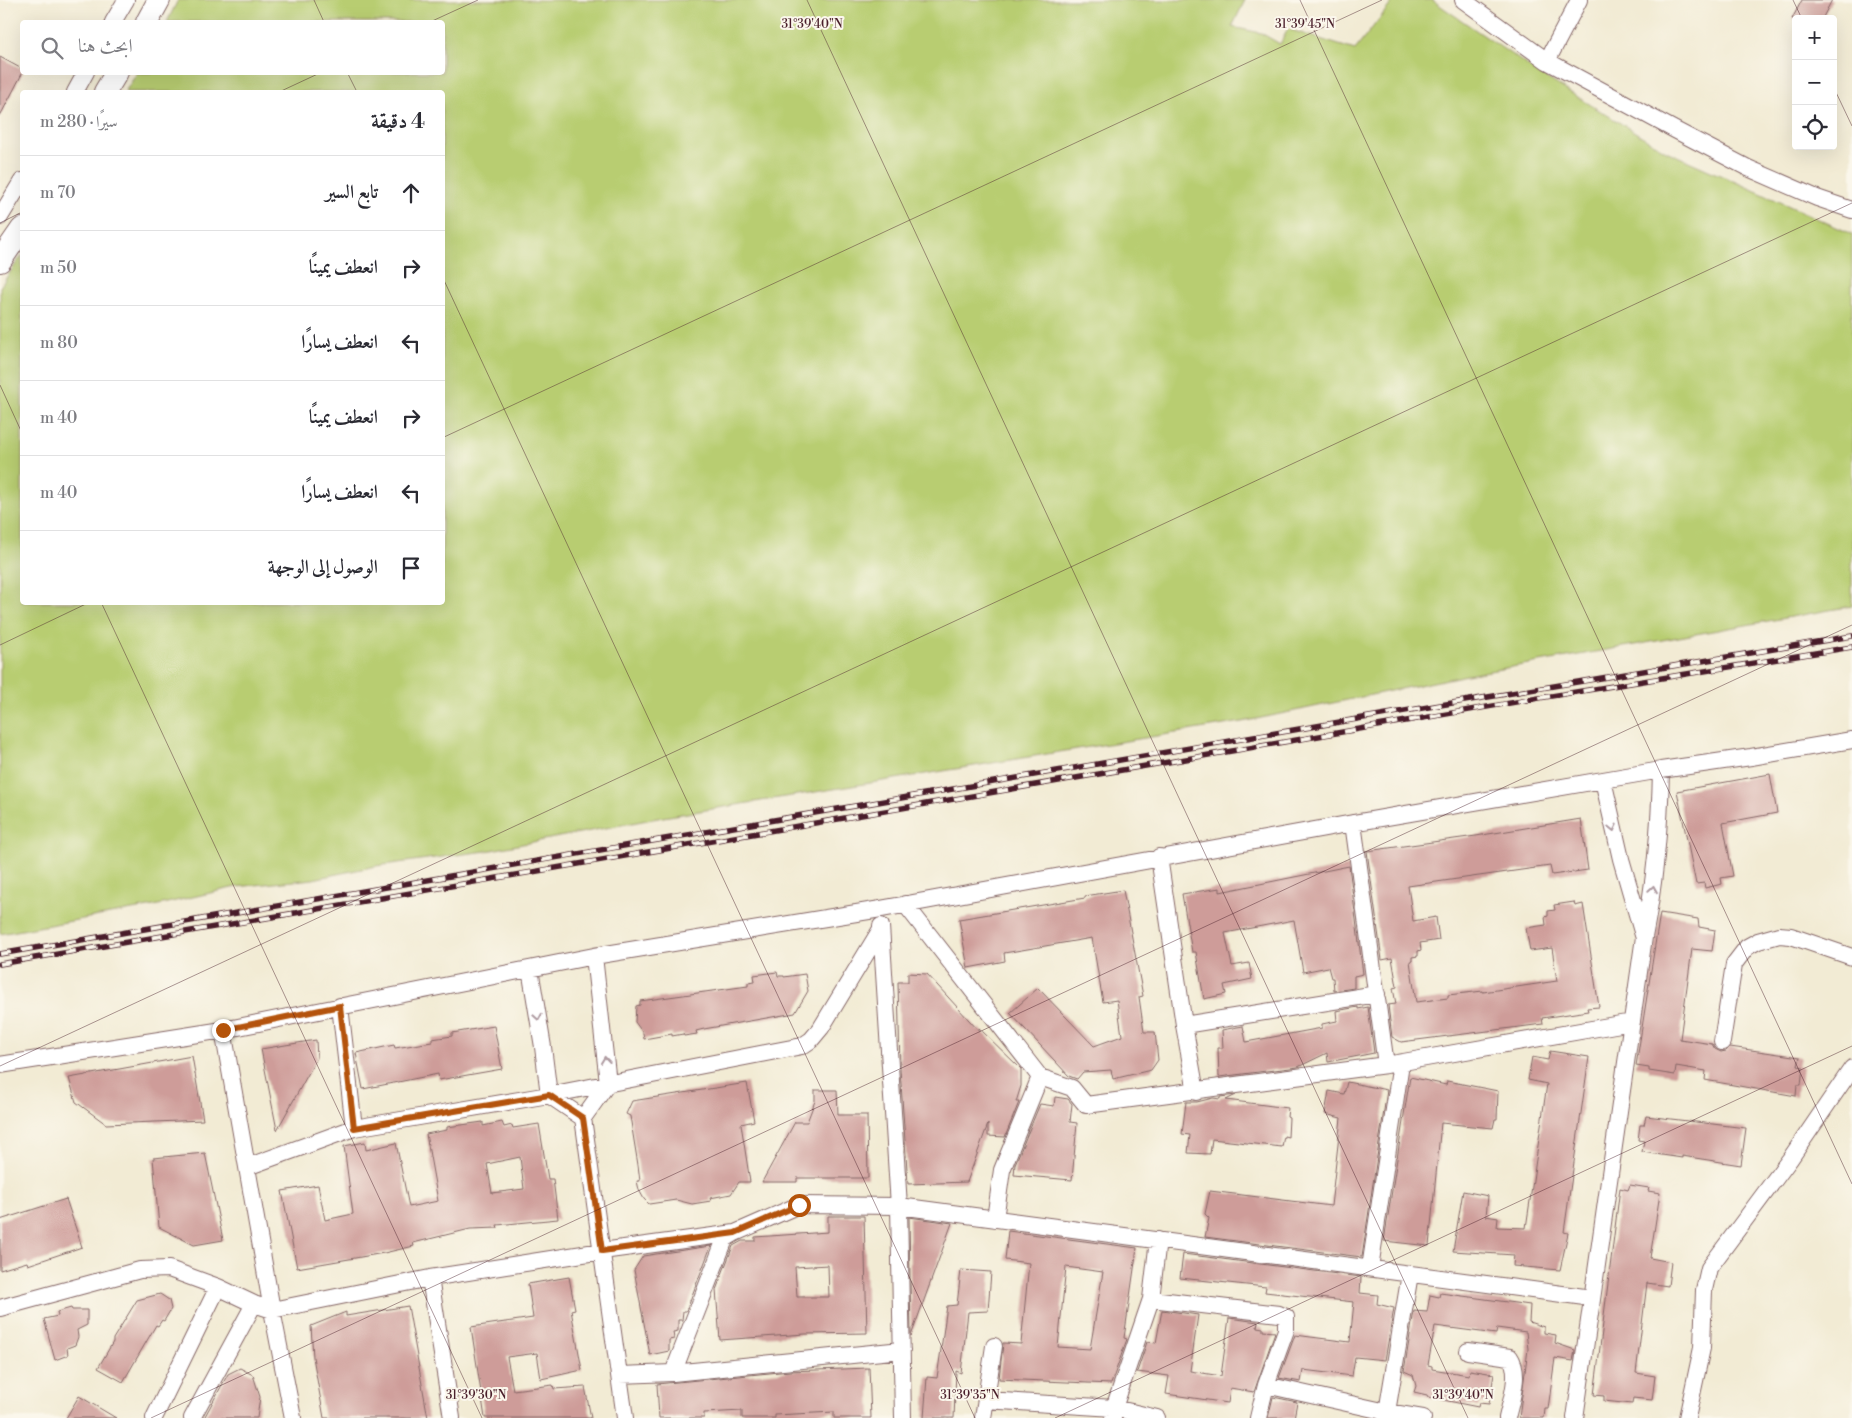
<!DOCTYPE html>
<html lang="ar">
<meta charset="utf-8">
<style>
body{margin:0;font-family:"Libre Bodoni",Amiri,serif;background:#f7f7f7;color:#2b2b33;direction:rtl}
.controls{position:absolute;right:15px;top:15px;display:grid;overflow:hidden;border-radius:5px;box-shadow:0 5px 20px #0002}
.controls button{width:45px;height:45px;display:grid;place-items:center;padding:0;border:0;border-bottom:1px solid #e1e1e2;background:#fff;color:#2b2b33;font:25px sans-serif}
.stop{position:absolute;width:15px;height:15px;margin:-11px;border:4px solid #b45309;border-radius:50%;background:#fff}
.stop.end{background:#b45309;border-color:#fff;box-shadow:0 1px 5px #0008}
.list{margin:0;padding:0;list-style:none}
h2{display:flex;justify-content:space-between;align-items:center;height:65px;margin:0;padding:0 20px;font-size:21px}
h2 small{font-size:16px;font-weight:400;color:#7c7c81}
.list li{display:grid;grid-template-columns:32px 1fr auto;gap:15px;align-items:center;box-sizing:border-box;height:75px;padding:0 20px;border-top:1px solid #e1e1e2}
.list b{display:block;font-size:19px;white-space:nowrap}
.list em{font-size:16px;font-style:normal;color:#7c7c81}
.icon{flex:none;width:28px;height:28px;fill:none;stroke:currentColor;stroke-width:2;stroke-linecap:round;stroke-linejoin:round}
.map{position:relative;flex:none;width:1852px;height:1418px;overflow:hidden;direction:ltr}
.search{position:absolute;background:#fff;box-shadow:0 5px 20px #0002;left:20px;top:20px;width:425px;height:55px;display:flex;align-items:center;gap:12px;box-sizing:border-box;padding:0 18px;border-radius:5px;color:#7c7c81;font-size:19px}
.panel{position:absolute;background:#fff;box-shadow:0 5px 20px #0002;left:20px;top:90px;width:425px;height:515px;border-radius:5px;direction:rtl}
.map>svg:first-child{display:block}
.green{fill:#b8cd71;stroke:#81764e}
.building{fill:#ce9c99;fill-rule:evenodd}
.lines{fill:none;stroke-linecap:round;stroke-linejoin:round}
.street-casing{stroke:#856666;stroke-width:18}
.secondary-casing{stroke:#856666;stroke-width:24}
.street{stroke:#fff;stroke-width:16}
.secondary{stroke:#fff;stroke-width:22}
.rail-casing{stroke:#4a1f2b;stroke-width:5.5}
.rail{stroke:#fbf7ec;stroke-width:4;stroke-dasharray:11;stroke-linecap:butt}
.oneway{stroke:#ae9aa0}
.route{stroke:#b45309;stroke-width:6}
.ticks{fill:none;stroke:#4a1f2b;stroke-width:1;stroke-opacity:0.45}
.ticks-label{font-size:12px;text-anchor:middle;fill:#4a1f2b;stroke:#fbf7ec;stroke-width:4;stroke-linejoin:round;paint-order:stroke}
</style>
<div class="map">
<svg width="1852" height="1418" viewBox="0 0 1852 1418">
<rect width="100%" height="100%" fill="#fbf7ec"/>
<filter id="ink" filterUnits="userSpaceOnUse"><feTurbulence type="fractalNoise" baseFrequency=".02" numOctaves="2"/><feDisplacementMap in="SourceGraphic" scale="10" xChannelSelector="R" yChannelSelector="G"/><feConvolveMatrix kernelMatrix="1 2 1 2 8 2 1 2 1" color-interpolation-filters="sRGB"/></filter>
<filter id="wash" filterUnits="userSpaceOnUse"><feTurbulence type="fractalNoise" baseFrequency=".0096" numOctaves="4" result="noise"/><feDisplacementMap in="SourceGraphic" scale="20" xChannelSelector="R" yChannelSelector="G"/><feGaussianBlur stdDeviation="1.12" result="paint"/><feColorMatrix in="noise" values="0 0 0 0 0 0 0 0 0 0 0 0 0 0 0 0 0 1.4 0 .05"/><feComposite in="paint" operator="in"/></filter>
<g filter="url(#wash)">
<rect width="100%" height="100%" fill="#f2ebd4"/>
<path class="green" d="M178 0H1245L1232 27 1261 33 1280 44 1288 29 1355 50 1394 0H1432L1540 74 1666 151 1852 234V606L1467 675 1242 722 663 817 486 851 376 866 313 879 236 887 154 906 0 934V287L22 255V602H442V92H125L137 73 442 72V22H167Z"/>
<g id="blocks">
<path class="building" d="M1802 0H1832L1822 19H1792Z
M0 57 22 69 23 72 0 116Z
M1770 774 1777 813 1723 823 1733 876 1721 878 1722 884 1705 888 1704 883 1696 884 1677 791Z
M1581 819 1588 870 1552 875 1550 866 1408 886 1413 921 1436 917 1439 940 1420 943 1421 950 1418 951V956L1412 957V961H1410L1416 1002 1448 998V995L1483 991V992L1557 981 1552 948 1530 951 1526 928 1546 925 1545 917 1548 916V911L1555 910 1554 905 1574 902 1575 906 1583 904 1599 1007 1587 1008 1588 1011 1542 1018 1543 1024 1401 1042 1392 1037 1388 1005 1396 1004 1393 988 1397 987 1392 958 1382 960 1367 851 1476 836Z
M1349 866 1363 974 1354 976V988L1334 991 1333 978H1331L1328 967 1303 972 1294 920 1225 933 1232 966 1249 963 1252 979 1224 985 1226 994 1204 999 1196 952H1192L1182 894 1220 888V892Z
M1123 890 1143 996 1139 997 1144 1032H1155L1158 1060 1151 1070 1113 1079 1111 1070 1083 1072 1077 1079 1069 1076 1010 1013 1038 988 1094 1046 1122 1036 1117 1000 1103 1002 1092 938 1004 953 1005 961 968 968 959 919 1085 898V896Z
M1660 913 1698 919 1699 927 1715 930 1712 951 1692 949 1680 1039 1712 1044 1715 1049 1721 1052 1726 1051 1730 1047 1800 1057 1798 1066 1803 1067 1801 1085H1797L1796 1096 1705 1080 1706 1071 1676 1066 1675 1075 1649 1071V1068L1636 1066Z
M777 972 778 976H784V977L805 974 808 991 795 1013 704 1029 696 1031 697 1034 684 1036 683 1034 672 1036V1034L644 1039 643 1033 635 1022 636 1006 640 1005V1001L748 986V983L755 982 754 975Z
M908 973 927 974 979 1031V1028L1021 1069V1086L1016 1102H1019L1005 1137 988 1136V1124L967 1182 908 1184 900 1069 898 982H908Z
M1358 1007V1009L1368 1007 1374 1053 1328 1062 1327 1053 1298 1067 1219 1077 1218 1048H1223L1222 1030 1243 1026 1246 1042 1322 1028V1024L1337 1021 1336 1011Z
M494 1026 502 1069 439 1080 438 1074 363 1089 356 1053 394 1045 395 1048 432 1042V1039L452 1036V1033Z
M316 1040 317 1058 277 1130 261 1049Z
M1550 1051 1589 1057 1564 1232 1568 1233 1560 1270 1513 1266 1514 1255 1453 1251 1463 1191 1488 1196 1486 1216 1498 1218 1497 1227 1526 1228 1547 1084 1528 1080 1532 1057 1548 1060Z
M192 1056 203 1120 106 1124 76 1102 69 1078Z
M1410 1077 1446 1085 1447 1081 1498 1091 1497 1119H1495L1493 1128 1441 1123 1429 1246 1384 1241Z
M1347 1082 1387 1090 1362 1257 1205 1237 1209 1218 1205 1214 1210 1191 1331 1206 1341 1118 1325 1114 1329 1091 1344 1094Z
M747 1083 754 1121 741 1124 750 1182H739L731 1194 710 1198 711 1201 692 1204 676 1200 649 1204 644 1199 639 1190 637 1181H640L638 1165 630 1116 626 1114 632 1101Z
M815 1090H837L838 1115H867L868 1178H797V1182H762L795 1122H807L815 1101Z
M1236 1095 1226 1100 1288 1108 1287 1117 1289 1118 1288 1137 1284 1136 1282 1147 1212 1139 1210 1154 1188 1153 1190 1135 1182 1134 1186 1102H1197L1213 1098 1220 1099V1097Z
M1055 1097 1068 1099 1072 1104 1070 1122 1077 1123 1072 1180 1014 1175 1015 1164 1040 1104 1054 1106Z
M1646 1116 1746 1128 1741 1165 1682 1156V1158L1642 1152 1644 1141 1638 1140 1640 1125H1644Z
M483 1122V1126L502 1122 504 1127 512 1125 513 1128 539 1124 548 1179H553L558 1219 497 1225 498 1228 470 1229 413 1243 414 1246 384 1253 297 1268 282 1191 318 1185 325 1220 353 1214 344 1146 365 1142 366 1150 396 1143 409 1207 438 1201 426 1134 447 1130V1127ZM520 1157 524 1189 492 1193 487 1164Z
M205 1153 223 1240 194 1245 159 1227 153 1158Z
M1630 1185 1649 1188 1648 1191 1660 1193 1650 1258 1671 1262 1668 1286 1647 1283 1636 1373 1655 1376 1652 1400 1633 1398 1632 1404 1604 1401V1396L1594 1395 1620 1188 1628 1190Z
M66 1199 82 1247 28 1265 27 1262 0 1270V1220Z
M828 1216H864L867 1333 805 1334 720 1340 716 1290 733 1246 742 1241H755V1237L828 1232ZM828 1265 829 1297H797L795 1267Z
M909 1217 952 1223 911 1336Z
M1008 1231 1137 1248 1124 1338 1127 1339 1111 1384 999 1379 1003 1343 1021 1344 1029 1263 1005 1260ZM1066 1267 1103 1272 1090 1349 1058 1347Z
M711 1246 686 1311H683L682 1320H678V1331L673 1332 674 1339 669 1340V1351L650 1355 634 1270 643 1256Z
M1183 1254 1361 1277 1360 1293 1378 1295 1377 1304 1394 1308 1385 1360 1355 1357 1352 1376 1303 1370 1301 1382 1279 1378 1295 1335 1350 1342 1354 1302 1265 1292 1266 1287 1180 1278Z
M961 1270 991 1272 988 1311 968 1312 961 1373 956 1371 954 1418H924L927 1377 937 1378 947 1306 957 1305Z
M569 1277 575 1309 571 1310 582 1370 541 1379 537 1353 507 1357 513 1390 553 1385 554 1389 585 1387 591 1418H485L471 1327 533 1318 528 1284Z
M1440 1293 1530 1305 1529 1322 1544 1327V1333L1556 1335 1555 1343 1575 1350 1573 1361 1555 1358 1548 1409H1545L1544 1418H1519L1528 1349 1526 1332 1497 1328 1496 1334 1435 1326 1428 1365 1432 1366V1369L1469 1375 1470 1370 1494 1374 1489 1404 1479 1403 1478 1407 1428 1397 1427 1395 1414 1392 1416 1386 1413 1375 1404 1371 1414 1311 1427 1312 1430 1295 1439 1297Z
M160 1294 169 1300 171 1309 164 1321 162 1320 158 1326 156 1325 123 1382 98 1368 113 1342V1339L137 1300Z
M408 1306 428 1418H324L313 1357 311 1326 346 1312V1316Z
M71 1308 72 1310H87V1325L77 1330 78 1337 75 1345 67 1348 68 1355 55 1360 44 1319 58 1316 57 1312Z
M1162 1310 1198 1315 1190 1371 1221 1376 1229 1318 1258 1322 1257 1327 1263 1328V1331L1275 1332 1254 1392 1230 1388 1228 1403 1166 1394 1169 1376 1137 1372 1147 1342 1156 1343Z
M240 1368 253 1375 260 1397 257 1418H204L228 1374Z
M869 1368 871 1418H834V1412L775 1415V1418H742V1411L704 1413V1418H659L657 1384 790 1371Z
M79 1396 116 1418H66Z
M1273 1397 1297 1402 1294 1418H1268Z"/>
</g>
</g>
<g filter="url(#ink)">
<use href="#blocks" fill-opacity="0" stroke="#856666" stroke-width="1"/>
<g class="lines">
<g class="street-casing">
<path id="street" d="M1463 0 1547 61 1675 130 1748 168 1817 198 1852 210
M113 22 126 0
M1547 61 1579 0
M75 92 86 72
M0 217 22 181
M1603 780 1621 859 1643 935
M1353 823 1386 1065
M1159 857 1184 1025 1196 1092
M905 904 1040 1077 1072 1088 1086 1105 1386 1065 1632 1022
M881 926 899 1206 903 1418
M594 956 608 1083 583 1118 625 1418
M530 969 543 1047 549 1095 583 1118
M340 1006 354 1128
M1184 1025 1377 994
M223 1030 272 1310 293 1418
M1722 1042 1734 964 1747 947 1758 941 1779 935 1791 936 1852 957
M0 1065 223 1030 594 956 881 909 1353 823 1661 770 1751 757 1852 740
M247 1167 354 1128 549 1095 802 1046 811 1040 821 1028 881 929
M995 1219 1002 1170 1040 1077
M1370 1268 1401 1063
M430 1278 452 1418
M1151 1299 1279 1314 1286 1317V1330L1266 1385 1258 1418
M0 1308 140 1270 169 1269 218 1287 254 1304 272 1310 430 1278 602 1251 735 1233 799 1205 899 1206 1592 1298
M1468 1351 1510 1357C1521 1373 1511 1400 1507 1418
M673 1373 725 1239 735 1233
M619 1375 673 1373 902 1350
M1266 1385 1387 1412 1423 1418
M986 1400 1114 1408 1157 1418
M154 1418 218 1287
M192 1418 254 1304
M983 1418 994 1346
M1113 1418 1114 1408 1151 1299 1158 1240
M1386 1418 1410 1274
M1575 1418 1644 937C1655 882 1660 827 1661 770
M1687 1418 1702 1348 1704 1290 1709 1268 1790 1159 1852 1068"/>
</g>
<g class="secondary-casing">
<path id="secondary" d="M147 22 159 0
M105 92 117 72
M0 261 22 229"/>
</g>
<use href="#street" class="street"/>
<use href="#secondary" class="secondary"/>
<g class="rail-casing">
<path id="rail" d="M0 954 1363 718 1852 636
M0 964 1533 699 1852 647"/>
</g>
<use href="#rail" class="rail"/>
</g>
<defs><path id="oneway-chevron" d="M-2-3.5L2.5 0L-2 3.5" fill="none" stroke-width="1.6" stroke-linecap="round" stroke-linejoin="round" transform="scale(1.25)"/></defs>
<g class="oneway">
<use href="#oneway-chevron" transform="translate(1613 828) rotate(77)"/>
<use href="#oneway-chevron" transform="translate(1653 889) rotate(-81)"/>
<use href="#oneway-chevron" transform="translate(538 1017) rotate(80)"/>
<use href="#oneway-chevron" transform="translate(605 1060) rotate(-97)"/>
</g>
</g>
<g class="lines" filter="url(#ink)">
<path class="route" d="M223 1030 340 1006 354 1128 549 1095 583 1118 602 1251 735 1233 799 1205"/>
</g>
<path class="ticks" d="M314 0 324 22M807 0 1468 1418M1300 0 1852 1184M1793 0 1802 19M430 22 478 0M347 72 357 92M1833 86 1852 126M279 92 322 72M0 223 22 212M442 276 975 1418M0 385 22 433M442 438 1382 0M101 602 482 1418M0 645 90 602M0 1066 1852 203M151 1418 1852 625M1055 1418 1852 1046"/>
<g class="ticks-label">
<text x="812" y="28">31°39'40"N</text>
<text x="1305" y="28">31°39'45"N</text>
<text x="476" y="1399">31°39'30"N</text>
<text x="970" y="1399">31°39'35"N</text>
<text x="1463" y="1399">31°39'40"N</text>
</g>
</svg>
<div class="controls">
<button>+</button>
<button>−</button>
<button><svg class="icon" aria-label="locate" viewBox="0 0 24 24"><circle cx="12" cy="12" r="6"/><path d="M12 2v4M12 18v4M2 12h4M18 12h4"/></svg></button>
</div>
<div class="stop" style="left:799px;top:1205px"></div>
<div class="stop end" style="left:223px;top:1030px"></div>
<div class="search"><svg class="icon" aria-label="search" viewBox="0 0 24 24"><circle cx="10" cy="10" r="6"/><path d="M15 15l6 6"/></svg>ابحث هنا</div>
<section class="panel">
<h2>4 دقيقة<small>سيرًا · 280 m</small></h2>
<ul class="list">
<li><svg class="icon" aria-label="ahead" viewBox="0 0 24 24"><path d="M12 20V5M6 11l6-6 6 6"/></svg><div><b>تابع السير</b></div><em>70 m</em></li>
<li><svg class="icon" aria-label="right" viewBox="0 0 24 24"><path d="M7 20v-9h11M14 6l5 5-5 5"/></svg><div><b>انعطف يمينًا</b></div><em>50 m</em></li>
<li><svg class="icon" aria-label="left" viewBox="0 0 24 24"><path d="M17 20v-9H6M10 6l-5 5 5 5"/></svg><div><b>انعطف يسارًا</b></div><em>80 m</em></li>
<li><svg class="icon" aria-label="right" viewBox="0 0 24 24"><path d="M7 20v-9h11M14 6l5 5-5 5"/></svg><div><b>انعطف يمينًا</b></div><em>40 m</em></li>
<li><svg class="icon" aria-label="left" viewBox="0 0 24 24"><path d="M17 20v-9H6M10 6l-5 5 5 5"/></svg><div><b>انعطف يسارًا</b></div><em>40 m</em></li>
<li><svg class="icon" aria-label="arrive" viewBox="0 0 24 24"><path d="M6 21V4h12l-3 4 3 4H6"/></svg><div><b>الوصول إلى الوجهة</b></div></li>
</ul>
</section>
</div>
